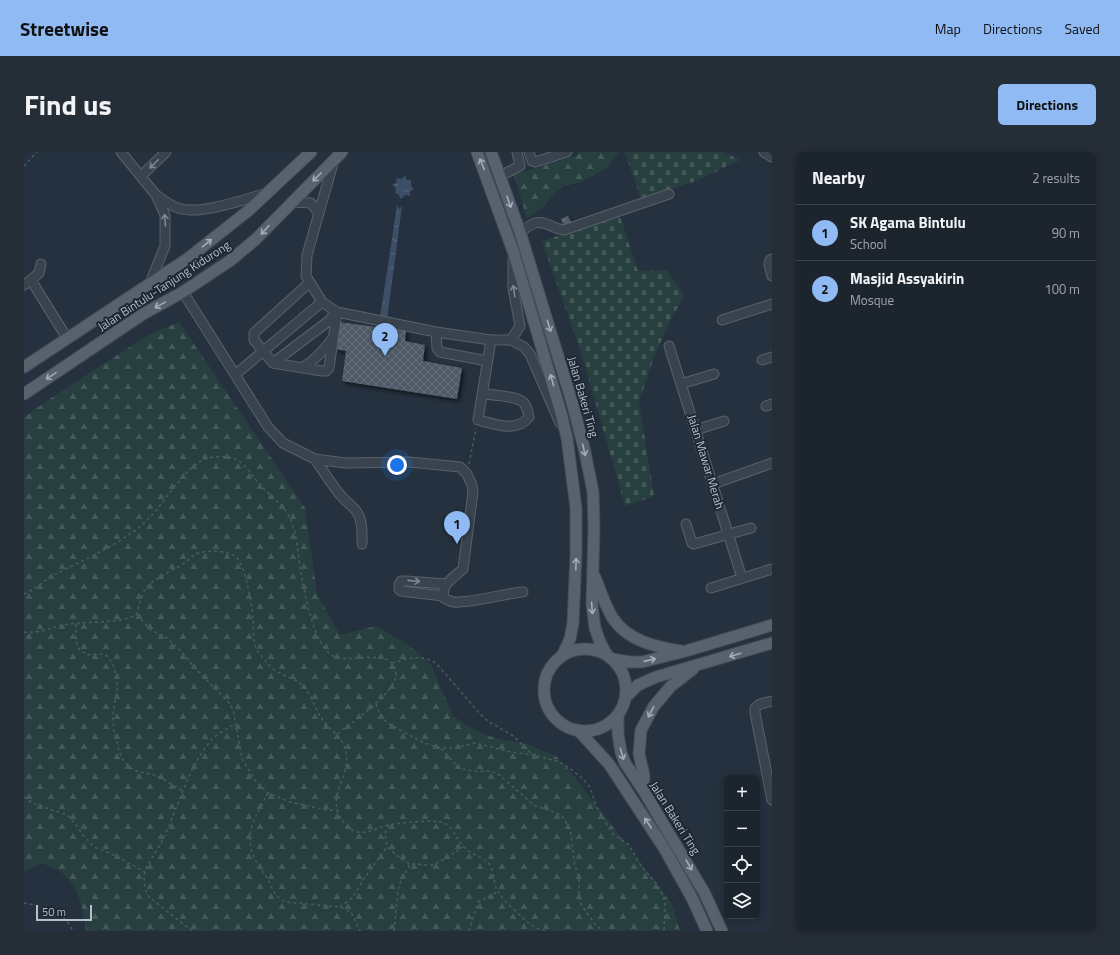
<!DOCTYPE html>
<meta charset="utf-8">
<style>
body{margin:0;font-family:"Titillium Web",sans-serif;background:#252d36;color:#f1f3f6}
.controls{position:absolute;right:12px;bottom:12px;display:grid;overflow:hidden;border-radius:6px;box-shadow:0 2px 10px #0003}
.controls button{width:36px;height:36px;display:grid;place-items:center;padding:0;border:0;border-bottom:1px solid #3a424a;background:#1c252e;color:#f1f3f6;font:20px sans-serif}
.scale{position:absolute;left:12px;bottom:10px;width:56px;box-sizing:border-box;padding-left:4px;border:2px solid #b6bec9;border-top:0;font-size:11px;line-height:14px;white-space:nowrap;color:#b6bec9;-webkit-text-stroke:3px #1e2833;paint-order:stroke}
.you{position:absolute;left:373px;top:313px;width:14px;height:14px;margin:-10px;border:3px solid #fff;border-radius:50%;background:#1a73e8;box-shadow:0 0 0 6px #1a73e833}
.badge{display:grid;place-items:center;width:26px;height:26px;border-radius:50%;background:#8fbaf4;color:#111;font-size:13px;font-weight:700}
.pin{position:absolute;translate:-50% -33px;filter:drop-shadow(0 1px 2px #0008)}
.pin::after{content:'';position:absolute;top:21px;width:14px;height:12px;background:inherit;clip-path:polygon(0 0,100% 0,50% 100%)}
.list{margin:0;padding:0;list-style:none}
h2{display:flex;justify-content:space-between;align-items:center;height:52px;margin:0;padding:0 16px;font-size:17px}
h2 small{font-size:13px;font-weight:400;color:#a0a5aa}
.list li{display:grid;grid-template-columns:26px 1fr auto;gap:12px;align-items:center;box-sizing:border-box;height:56px;padding:0 16px;border-top:1px solid #3a424a}
.list b{display:block;font-size:15px;white-space:nowrap}
.list p{margin:0;font-size:13px;white-space:nowrap;color:#a0a5aa}
.list em{font-size:13px;font-style:normal;color:#a0a5aa}
.icon{flex:none;width:22px;height:22px;fill:none;stroke:currentColor;stroke-width:2;stroke-linecap:round;stroke-linejoin:round}
.map{position:relative;flex:none;width:748px;height:779px;overflow:hidden;border-radius:6px}
header{display:flex;align-items:center;gap:24px;box-sizing:border-box;height:56px;padding:0 20px;background:#8fbaf4;color:#111}
header strong{font-size:19px}
nav{display:flex;gap:22px;margin-inline-start:auto;font-size:14px}
.intro{display:flex;align-items:center;justify-content:space-between;box-sizing:border-box;height:96px;padding:0 24px}
h1{margin:0;font-size:28px}
.button{padding:10px 18px;border-radius:6px;background:#8fbaf4;color:#111;font-size:14px;font-weight:700}
main{display:flex;gap:24px;padding:0 24px}
aside{flex:1;background:#1c252e;border-radius:6px;box-shadow:0 2px 10px #0003}
.map>svg:first-child{display:block}
.forest{fill:url(#forest-firs)}
.cemetery{fill:url(#cemetery-stones)}
.water{fill:url(#water-ripples)}
.building{fill:url(#building-cross-hatch);filter:url(#shadow)}
.lines{fill:none;stroke-linecap:round;stroke-linejoin:round}
.minor-casing{stroke:#57616c;stroke-width:11}
.major-casing{stroke:#434c57;stroke-width:13}
.path{stroke:#475c5e;stroke-width:1.5;stroke-dasharray:3 3;stroke-linecap:butt}
.minor{stroke:#39434e;stroke-width:9}
.major{stroke:#58626e;stroke-width:11}
.oneway{stroke:#7e8792}
.oneway2{stroke:#a3acb7}
.labels{text-anchor:middle;stroke-width:4;stroke-linejoin:round;paint-order:stroke}
.street-label{font-size:12px;fill:#b6bec9;stroke:#1e2833}
</style>
<header>
<strong>Streetwise</strong>
<nav><a>Map</a><a>Directions</a><a>Saved</a></nav>
</header>
<div class="intro"><h1>Find us</h1><a class="button">Directions</a></div>
<main>
<div class="map">
<svg width="748" height="779" viewBox="0 0 748 779">
<defs>
<pattern id="forest-firs" width="22" height="20" patternUnits="userSpaceOnUse"><rect width="22" height="20" fill="#283f40"/><path d="M5 1l3.5 6h-7zM16 11l3.5 6h-7z" fill="#45595a"/></pattern>
<pattern id="cemetery-stones" width="16" height="16" patternUnits="userSpaceOnUse"><rect width="16" height="16" fill="#283f40"/><path d="M2 7V4a2 2 0 0 1 4 0v3zM10 15v-3a2 2 0 0 1 4 0v3z" fill="#45595a"/></pattern>
<pattern id="water-ripples" width="26" height="14" patternUnits="userSpaceOnUse"><rect width="26" height="14" fill="#3c4f66"/><path d="M2 4q2-2 4 0t4 0M15 11q2-2 4 0t4 0" fill="none" stroke="#56677b"/></pattern>
<pattern id="building-cross-hatch" width="8" height="8" patternUnits="userSpaceOnUse"><rect width="8" height="8" fill="#4f5a69"/><path d="M0 0l8 8M0 8l8-8" fill="none" stroke="#66707d"/></pattern>
<filter id="shadow"><feDropShadow dx="2.5" dy="2.5" stdDeviation="2" flood-color="#0009"/></filter>
</defs>
<rect width="100%" height="100%" fill="#25313e"/>
<path class="forest" d="M555 0H595L584 15 556 31 542 33 533 39 519 55 503 67 490 23 554 3Z
M155 170 281 356 293 442 316 483 352 474 378 489 392 499 407 513 429 564 449 577 470 586 503 592 532 604 551 625 648 752 656 779H62C59 757 55 731 34 718 29 715 22 713 17 711L0 720V265L33 242 126 182Z"/>
<path class="cemetery" d="M601 0H700L716 8 672 29 617 47Z
M596 64 614 119 642 118 661 143 646 169 630 205 615 250 630 344 601 354 559 207 518 89Z"/>
<path class="water" d="M381 24 383 28H387V34L390 37 385 40 387 44 381 43 377 47 374 42 371 41 372 36 368 33 372 31 373 26 377 27Z
M373 53 375 57 378 54 363 168 356 166Z"/>
<path class="building" d="M544 64 548 72 541 76 537 67Z
M315 170 382 179 381 189 401 193 399 209 438 216 433 247 318 229 322 199 311 197Z"/>
<g class="lines">
<g class="minor-casing">
<path id="minor" d="M97 0 132 43 141 63V94L126 131
M505 0 508 9 511 10 543 0
M740 0 748 5
M310 8 283 103 282 124 298 150 313 160 412 180 467 188H487L500 195 506 202 536 271
M117 24 142 0
M476 24 496 14 493 0
M132 43C139 47 146 54 154 56 174 64 222 47 243 41
M268 50 287 51 294 60
M496 80C501 77 506 73 511 71 520 68 530 77 540 78L645 42
M748 107 746 108 745 113 748 124
M7 128 15 121 17 112
M285 131 230 181V188L249 211 298 219H302L305 216 313 160
M0 133 7 128 43 186
M159 140 244 275 259 291 291 307 321 311 385 310 436 315 443 322 448 333 449 340 439 417C430 425 416 433 420 446 425 449 430 451 435 450 456 449 478 442 499 440
M698 168 748 152
M412 180 413 196 416 200 463 209
M487 188 496 174 489 136V107
M645 194 718 426
M738 208 748 205
M249 211 306 168 311 159
M278 216C290 209 301 197 309 186
M212 222 298 150
M657 232 690 222
M459 242C468 243 492 244 499 250 503 254 504 260 505 265 493 281 470 272 454 268L467 188
M742 254 748 252
M672 278 700 269
M291 307C300 320 308 333 318 345 324 352 332 355 335 364 339 372 338 383 338 392
M689 332 748 311
M662 372 668 391 670 392 727 376
M687 436 748 417
M419 444 377 439 375 437V433L377 429H382L422 432
M748 549 736 552 731 556V561L748 648"/>
</g>
<g class="major-casing">
<path id="major" d="M453 0 489 99 537 261 543 286 552 356V403L549 471 546 487 538 504
M467 0 496 80 548 250 561 300 569 340 570 375 568 453 571 476 576 490 583 503
M0 215 163 107 224 59 287 0
M0 242 119 162 159 140 207 108 232 87 318 0
M571 425C576 438 581 453 588 465 603 489 632 495 657 499
M520 538a41 41 0 1 1 82 0a41 41 0 1 1-82 0Z
M588 507 606 510H618L662 499 748 473
M602 545 614 533 632 525 748 491
M594 563V582L597 600 601 611 619 638 680 740 698 779
M554 578 585 612 640 696 668 746 683 779
M619 638 620 623 615 602 617 578 630 554 647 534 669 517"/>
</g>
<path class="path" d="M0 14 13 0
M445 312 452 276
M0 442C11 437 20 429 30 423 62 406 102 391 127 364 141 349 160 318 177 309 184 305 195 304 202 305 217 305 224 318 232 328 240 339 253 347 261 358 274 375 273 401 277 421 280 438 284 458 290 475 293 484 300 499 309 504 326 513 370 493 372 522 373 540 326 572 312 583
M113 463 127 478 143 486 159 501 170 515 207 553 210 562 218 607 233 631 244 641 266 650 302 658H314
M52 472V489L55 497 63 503C68 503 76 501 81 503 91 508 94 530 93 540 91 549 89 558 89 567 89 577 94 601 100 609 110 623 123 619 135 625 143 629 151 635 159 639
M0 480C15 482 30 474 45 472 66 469 93 472 112 463 115 455 117 444 122 436 129 426 150 419 160 411 165 408 169 403 174 401 185 398 202 398 212 405 221 412 228 453 229 465 230 476 228 490 234 500 241 508 247 517 257 522 263 525 270 527 276 531 287 539 290 556 298 567 304 576 316 583 320 594 332 625 296 644 322 673 334 687 350 677 364 673 375 671 410 667 420 671 431 676 432 688 440 695 447 703 460 705 466 713 471 721 469 732 474 740 478 747 502 770 509 774 513 777 518 778 522 779
M368 511C385 506 396 502 412 511L455 561 465 570 488 583 509 603
M352 552 355 560 363 571 400 591 417 596H429L451 591 487 600 509 603 533 609 541 613 557 625 566 635 572 654 589 682 605 693 617 714 632 731 639 743 641 751 640 779
M417 597 435 616 448 619H464L473 621 511 654 533 661 539 665 543 672 547 682 550 709 555 727V745L558 754 571 772 579 779
M244 641C233 662 219 681 230 705 233 713 239 719 243 726 249 737 249 744 262 750L316 755 327 760 336 779
M0 645 8 651 43 663 51 671 58 682 70 695 92 704 121 720
M365 673 361 681 363 695 377 707 386 712 408 713 421 707 439 695
M0 751C13 753 32 759 42 768 45 771 47 776 49 779
M316 755 329 745 339 728 363 695
M168 779 124 744C121 737 119 729 121 720 123 712 133 699 137 691 153 660 162 620 184 592 190 583 201 578 211 572
M370 779 373 747 375 733 386 712
M445 779 454 750 473 740"/>
<use href="#minor" class="minor"/>
<use href="#major" class="major"/>
</g>
<defs><path id="oneway-shaft" d="M-6 0H5M1.5-3L5.5 0L1.5 3" fill="none" stroke-width="1.6" stroke-linecap="round" stroke-linejoin="round"/></defs>
<g class="oneway">
<use href="#oneway-shaft" transform="translate(130 12) rotate(135)"/>
<use href="#oneway-shaft" transform="translate(141 68) rotate(-94)"/>
<use href="#oneway-shaft" transform="translate(490 139) rotate(-98)"/>
<use href="#oneway-shaft" transform="translate(390 429) rotate(6)"/>
</g>
<g class="oneway2">
<use href="#oneway-shaft" transform="translate(458 12) rotate(-112)"/>
<use href="#oneway-shaft" transform="translate(293 25) rotate(135)"/>
<use href="#oneway-shaft" transform="translate(485 50) rotate(70)"/>
<use href="#oneway-shaft" transform="translate(241 78) rotate(132)"/>
<use href="#oneway-shaft" transform="translate(183 91) rotate(-39)"/>
<use href="#oneway-shaft" transform="translate(136 153) rotate(151)"/>
<use href="#oneway-shaft" transform="translate(525 174) rotate(73)"/>
<use href="#oneway-shaft" transform="translate(27 224) rotate(146)"/>
<use href="#oneway-shaft" transform="translate(528 228) rotate(-106)"/>
<use href="#oneway-shaft" transform="translate(560 298) rotate(77)"/>
<use href="#oneway-shaft" transform="translate(552 412) rotate(-88)"/>
<use href="#oneway-shaft" transform="translate(568 456) rotate(86)"/>
<use href="#oneway-shaft" transform="translate(711 503) rotate(163)"/>
<use href="#oneway-shaft" transform="translate(626 508) rotate(-13)"/>
<use href="#oneway-shaft" transform="translate(627 560) rotate(118)"/>
<use href="#oneway-shaft" transform="translate(598 602) rotate(74)"/>
<use href="#oneway-shaft" transform="translate(624 671) rotate(-123)"/>
<use href="#oneway-shaft" transform="translate(665 713) rotate(60)"/>
</g>
<g class="labels">
<g class="street-label">
<text transform="translate(140 134) rotate(-33)" y="4">Jalan Bintulu-Tanjung Kidurong</text>
<text transform="translate(559 245) rotate(74)" y="4">Jalan Bakeri Ting</text>
<text transform="translate(682 310) rotate(73)" y="4">Jalan Mawar Merah</text>
<text transform="translate(651 666) rotate(58)" y="4">Jalan Bakeri Ting</text>
</g>
</g>
</svg>
<div class="controls">
<button>+</button>
<button>−</button>
<button><svg class="icon" aria-label="locate" viewBox="0 0 24 24"><circle cx="12" cy="12" r="6"/><path d="M12 2v4M12 18v4M2 12h4M18 12h4"/></svg></button>
<button><svg class="icon" aria-label="layers" viewBox="0 0 24 24"><path d="M12 4l9 5-9 5-9-5zM3 14l9 5 9-5"/></svg></button>
</div>
<div class="scale">50 m</div>
<div class="you"></div>
<div class="pin badge" style="left:433px;top:392px">1</div>
<div class="pin badge" style="left:361px;top:204px">2</div>
</div>
<aside>
<h2>Nearby<small>2 results</small></h2>
<ul class="list">
<li><span class="badge">1</span><div><b>SK Agama Bintulu</b><p>School</p></div><em>90 m</em></li>
<li><span class="badge">2</span><div><b>Masjid Assyakirin</b><p>Mosque</p></div><em>100 m</em></li>
</ul>
</aside>
</main>
